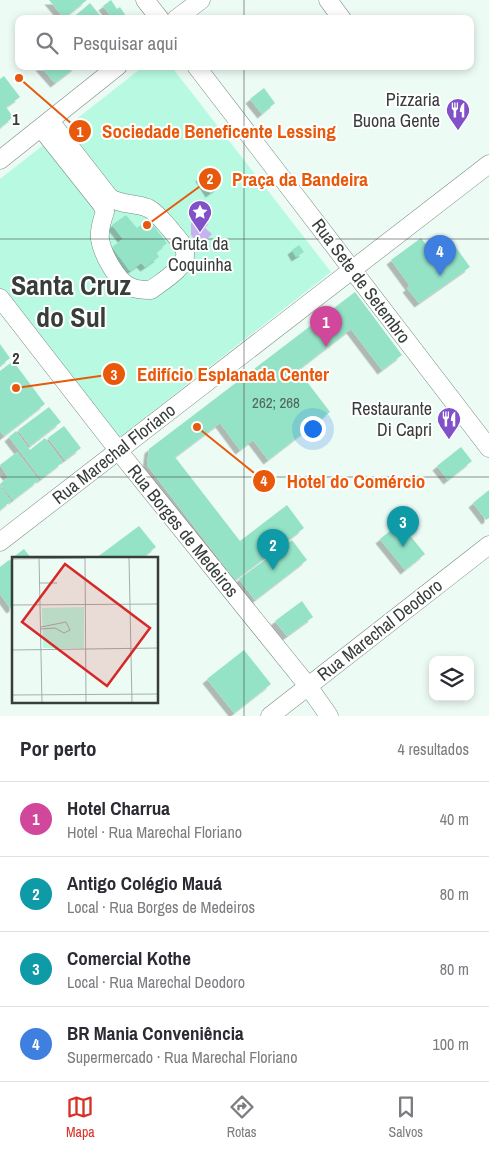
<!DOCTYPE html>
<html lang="pt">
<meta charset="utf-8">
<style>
body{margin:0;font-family:"Archivo Narrow",sans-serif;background:#f7f7f7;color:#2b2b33}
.controls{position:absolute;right:15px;bottom:15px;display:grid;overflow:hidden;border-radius:10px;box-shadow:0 2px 8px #0003}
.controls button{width:45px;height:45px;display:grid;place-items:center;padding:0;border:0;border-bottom:1px solid #e1e1e2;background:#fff;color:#2b2b33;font:25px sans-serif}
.you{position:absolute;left:312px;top:428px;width:18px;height:18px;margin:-12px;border:4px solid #fff;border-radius:50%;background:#1a73e8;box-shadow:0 0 0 8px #1a73e833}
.badge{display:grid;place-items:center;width:32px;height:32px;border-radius:50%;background:#d93025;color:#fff;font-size:16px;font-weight:700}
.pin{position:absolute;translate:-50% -41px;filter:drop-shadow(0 1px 2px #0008)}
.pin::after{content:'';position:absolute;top:26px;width:18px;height:15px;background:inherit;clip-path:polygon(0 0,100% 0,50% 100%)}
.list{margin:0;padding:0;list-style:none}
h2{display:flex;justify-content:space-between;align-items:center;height:65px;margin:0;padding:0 20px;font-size:21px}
h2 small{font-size:16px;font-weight:400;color:#7c7c81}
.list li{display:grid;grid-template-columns:32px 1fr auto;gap:15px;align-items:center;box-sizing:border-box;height:75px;padding:0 20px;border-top:1px solid #e1e1e2}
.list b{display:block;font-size:19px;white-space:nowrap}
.list p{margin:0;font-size:16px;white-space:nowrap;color:#7c7c81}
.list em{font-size:16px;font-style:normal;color:#7c7c81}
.icon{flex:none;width:28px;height:28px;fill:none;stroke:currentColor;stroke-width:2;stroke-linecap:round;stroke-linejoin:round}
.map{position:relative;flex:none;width:489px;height:716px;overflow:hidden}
.search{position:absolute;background:#fff;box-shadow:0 2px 8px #0003;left:15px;right:15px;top:15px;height:55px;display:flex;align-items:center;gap:12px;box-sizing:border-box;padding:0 18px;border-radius:10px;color:#7c7c81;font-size:19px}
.sheet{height:365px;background:#fff}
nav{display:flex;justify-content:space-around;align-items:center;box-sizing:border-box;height:70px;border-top:1px solid #e1e1e2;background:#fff;font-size:14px;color:#7c7c81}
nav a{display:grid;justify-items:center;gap:2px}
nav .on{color:#d93025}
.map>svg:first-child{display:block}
.green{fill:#b7fae1}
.water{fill:#c5b2ef}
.building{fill:#95e3c7;filter:url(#shadow)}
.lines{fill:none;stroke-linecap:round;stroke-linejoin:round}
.minor-casing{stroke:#7d8a85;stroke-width:19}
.minor{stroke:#fff;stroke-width:18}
.grid{fill:none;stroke:#373d3b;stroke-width:1;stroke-opacity:0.55}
.labels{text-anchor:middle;stroke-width:4;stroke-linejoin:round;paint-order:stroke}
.number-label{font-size:15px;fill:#4e665e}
.poi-label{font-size:18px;fill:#373d3b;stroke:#fff;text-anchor:end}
.street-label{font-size:18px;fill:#373d3b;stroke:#fff}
.town-label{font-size:28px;font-weight:bold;fill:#373d3b;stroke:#fff}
.inset-road{fill:none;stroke:#a4afab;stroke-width:1}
.view{fill:#d62828;fill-opacity:0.15;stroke:#d62828;stroke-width:2.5}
.inset-edge{fill:none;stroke:#373d3b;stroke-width:2.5}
.grid-label{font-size:16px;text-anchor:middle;font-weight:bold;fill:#373d3b;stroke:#fff;stroke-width:4;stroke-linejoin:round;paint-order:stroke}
.leader{fill:none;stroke:#e8590c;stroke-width:2}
.callout-dot{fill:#e8590c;stroke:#fff;stroke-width:2}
.mark-label{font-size:15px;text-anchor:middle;font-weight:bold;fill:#fff}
.callout-label{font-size:19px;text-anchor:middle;font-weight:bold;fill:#e8590c;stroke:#fff;stroke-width:4;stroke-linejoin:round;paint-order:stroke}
</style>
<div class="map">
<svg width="489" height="716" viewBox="0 0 489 716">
<defs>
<filter id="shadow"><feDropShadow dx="-4.5" dy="4.5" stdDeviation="0" flood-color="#0004"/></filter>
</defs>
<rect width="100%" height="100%" fill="#edfbf5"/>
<path class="green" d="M144 66H171L331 272 116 440 0 291V179Z"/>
<path class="water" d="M199 220 208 224 205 228 212 234 202 244 196 241 191 235V223Z"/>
<path class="building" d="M49 0H87L64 18Z
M111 0 117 9 120 7 128 19H113L103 6Z
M90 3 103 19H71L82 10Z
M40 66H77L55 83Z
M4 76 20 97 6 107 13 117 0 128V79Z
M264 88 275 103 262 114 250 99Z
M209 171 220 186 210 193 200 177Z
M126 215 137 228 148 219 167 243 156 252 159 257 145 267 141 263 130 271 112 247 123 239 112 225Z
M421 238 437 259 455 246 470 267 419 303 407 288 410 286 391 260Z
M299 245 304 252 296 257 292 250Z
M355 292 402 355 382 370 351 329 298 370 330 412 268 460 253 440 240 450 220 423 175 457 240 541 287 505 304 528 235 580 147 465 149 449Z
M0 344 10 358 0 366Z
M13 361 45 404 4 436 0 431V371Z
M49 407 61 422 30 446 18 430Z
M64 426 81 448 65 460 48 438Z
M16 431 30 450 45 438 63 462 41 479 9 437Z
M461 447 472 461 448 480 437 466Z
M17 452 39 480 13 500 0 484 8 477 0 465Z
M0 486 11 501 0 510Z
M489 490V518L486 520 473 503Z
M400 523 425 554 405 570 380 539Z
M139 526 156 547 142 558H96Z
M292 540 307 560 255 600 239 579Z
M24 549 31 558H12Z
M9 560 14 567V607L11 609 0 594V567Z
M302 601 313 617 287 636 275 621Z
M244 650 271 684 234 713 207 679Z"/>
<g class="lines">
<g class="minor-casing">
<path id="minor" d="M145 0 160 19
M328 0 342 19
M176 19 201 0
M196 66 489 448
M41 128 102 205 105 212C102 220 99 230 100 239 102 253 117 282 131 287 137 290 144 290 151 290 161 282 188 267 185 252 184 243 175 236 170 229 164 222 156 212 148 208 135 203 122 205 110 198L50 121
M0 160 118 66
M0 298 125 459 308 686 329 716
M0 542 489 164
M270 716 489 545"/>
</g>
<use href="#minor" class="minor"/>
</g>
<path class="grid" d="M244 0V19M244 66V716M0 239H489M0 477H489"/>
<defs>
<g id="restaurant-pin" transform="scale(1.25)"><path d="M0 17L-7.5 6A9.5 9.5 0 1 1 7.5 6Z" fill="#8151c9" stroke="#fff"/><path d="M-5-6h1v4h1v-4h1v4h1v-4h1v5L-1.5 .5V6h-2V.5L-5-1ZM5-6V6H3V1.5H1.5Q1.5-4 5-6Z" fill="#fff"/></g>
<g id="sight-pin" transform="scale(1.25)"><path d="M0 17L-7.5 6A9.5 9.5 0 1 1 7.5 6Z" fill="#8151c9" stroke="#fff"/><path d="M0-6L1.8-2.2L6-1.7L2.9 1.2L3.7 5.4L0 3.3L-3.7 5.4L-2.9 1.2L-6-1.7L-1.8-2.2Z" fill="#fff"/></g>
</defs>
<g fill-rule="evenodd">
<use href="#restaurant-pin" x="458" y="110"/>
<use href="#sight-pin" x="200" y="212"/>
<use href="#restaurant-pin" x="449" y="419"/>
</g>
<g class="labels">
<g class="number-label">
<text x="276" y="408">262; 268</text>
</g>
<g class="poi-label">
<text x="440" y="106">Pizzaria<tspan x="440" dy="21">Buona Gente</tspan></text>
<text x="200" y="250" text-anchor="middle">Gruta da<tspan x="200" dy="21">Coquinha</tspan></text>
<text x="432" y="415">Restaurante<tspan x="432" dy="21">Di Capri</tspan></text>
</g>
<g class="street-label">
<text transform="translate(361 281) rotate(53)" y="6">Rua Sete de Setembro</text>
<text transform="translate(114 454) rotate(-38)" y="6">Rua Marechal Floriano</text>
<text transform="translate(183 531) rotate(51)" y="6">Rua Borges de Medeiros</text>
<text transform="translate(380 630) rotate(-38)" y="6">Rua Marechal Deodoro</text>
</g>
<g class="town-label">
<text x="71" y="295">Santa Cruz<tspan x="71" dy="32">do Sul</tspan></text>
</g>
</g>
<g transform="translate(12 557)">
<rect width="146" height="146" fill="#edfbf5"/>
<path d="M72 50V91H31L30 51Z" fill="#b7fae1"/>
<path class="inset-road" d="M27 0 30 146M73 0 74 146M117 0 120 146M0 2 73 1M28 26H45M0 48 147 47M29 70 54 65 58 73 52 76 43 71 29 72M0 93 147 91M0 138 147 137"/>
<path class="view" d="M53 7 138 71 95 129 10 65Z"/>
<rect width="146" height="146" class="inset-edge"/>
</g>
<g class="grid-label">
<text x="16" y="125">1</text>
<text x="16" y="364">2</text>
</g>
<path class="leader" d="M19 78L80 131M147 225L210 179M16 388L114 374M197 427L264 481"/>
<g class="callout-dot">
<circle cx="19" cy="78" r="5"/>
<circle cx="147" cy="225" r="5"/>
<circle cx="16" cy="388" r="5"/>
<circle cx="197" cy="427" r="5"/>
<circle cx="80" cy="131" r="12"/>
<circle cx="210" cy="179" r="12"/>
<circle cx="114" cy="374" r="12"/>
<circle cx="264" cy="481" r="12"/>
</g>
<g class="mark-label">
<text x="80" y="137">1</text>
<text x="210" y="184">2</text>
<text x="114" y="380">3</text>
<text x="264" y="486">4</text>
</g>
<g class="callout-label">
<text x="219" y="138">Sociedade Beneficente Lessing</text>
<text x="300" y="186">Praça da Bandeira</text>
<text x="233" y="381">Edifício Esplanada Center</text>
<text x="356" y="488">Hotel do Comércio</text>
</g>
</svg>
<div class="controls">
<button><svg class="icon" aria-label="layers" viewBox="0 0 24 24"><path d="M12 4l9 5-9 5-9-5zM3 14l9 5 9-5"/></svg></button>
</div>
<div class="you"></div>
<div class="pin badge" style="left:326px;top:347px;background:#d1479c">1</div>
<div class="pin badge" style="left:273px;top:570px;background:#0f9aa8">2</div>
<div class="pin badge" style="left:403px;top:547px;background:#0f9aa8">3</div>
<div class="pin badge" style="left:440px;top:276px;background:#3f7fe0">4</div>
<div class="search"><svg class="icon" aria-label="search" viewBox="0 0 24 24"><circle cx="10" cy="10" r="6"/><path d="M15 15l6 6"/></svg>Pesquisar aqui</div>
</div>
<section class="sheet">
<h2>Por perto<small>4 resultados</small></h2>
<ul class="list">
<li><span class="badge" style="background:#d1479c">1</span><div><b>Hotel Charrua</b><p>Hotel · Rua Marechal Floriano</p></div><em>40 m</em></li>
<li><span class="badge" style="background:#0f9aa8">2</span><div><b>Antigo Colégio Mauá</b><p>Local · Rua Borges de Medeiros</p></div><em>80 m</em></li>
<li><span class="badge" style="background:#0f9aa8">3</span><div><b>Comercial Kothe</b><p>Local · Rua Marechal Deodoro</p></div><em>80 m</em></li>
<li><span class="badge" style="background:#3f7fe0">4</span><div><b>BR Mania Conveniência</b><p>Supermercado · Rua Marechal Floriano</p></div><em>100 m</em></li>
</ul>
</section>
<nav>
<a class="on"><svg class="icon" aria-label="map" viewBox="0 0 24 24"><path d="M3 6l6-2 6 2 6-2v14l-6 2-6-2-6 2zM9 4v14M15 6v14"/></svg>Mapa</a>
<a><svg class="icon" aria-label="directions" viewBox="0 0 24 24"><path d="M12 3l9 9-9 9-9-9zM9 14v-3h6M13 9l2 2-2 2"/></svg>Rotas</a>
<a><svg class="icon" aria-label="saved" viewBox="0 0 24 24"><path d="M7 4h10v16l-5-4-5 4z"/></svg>Salvos</a>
</nav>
